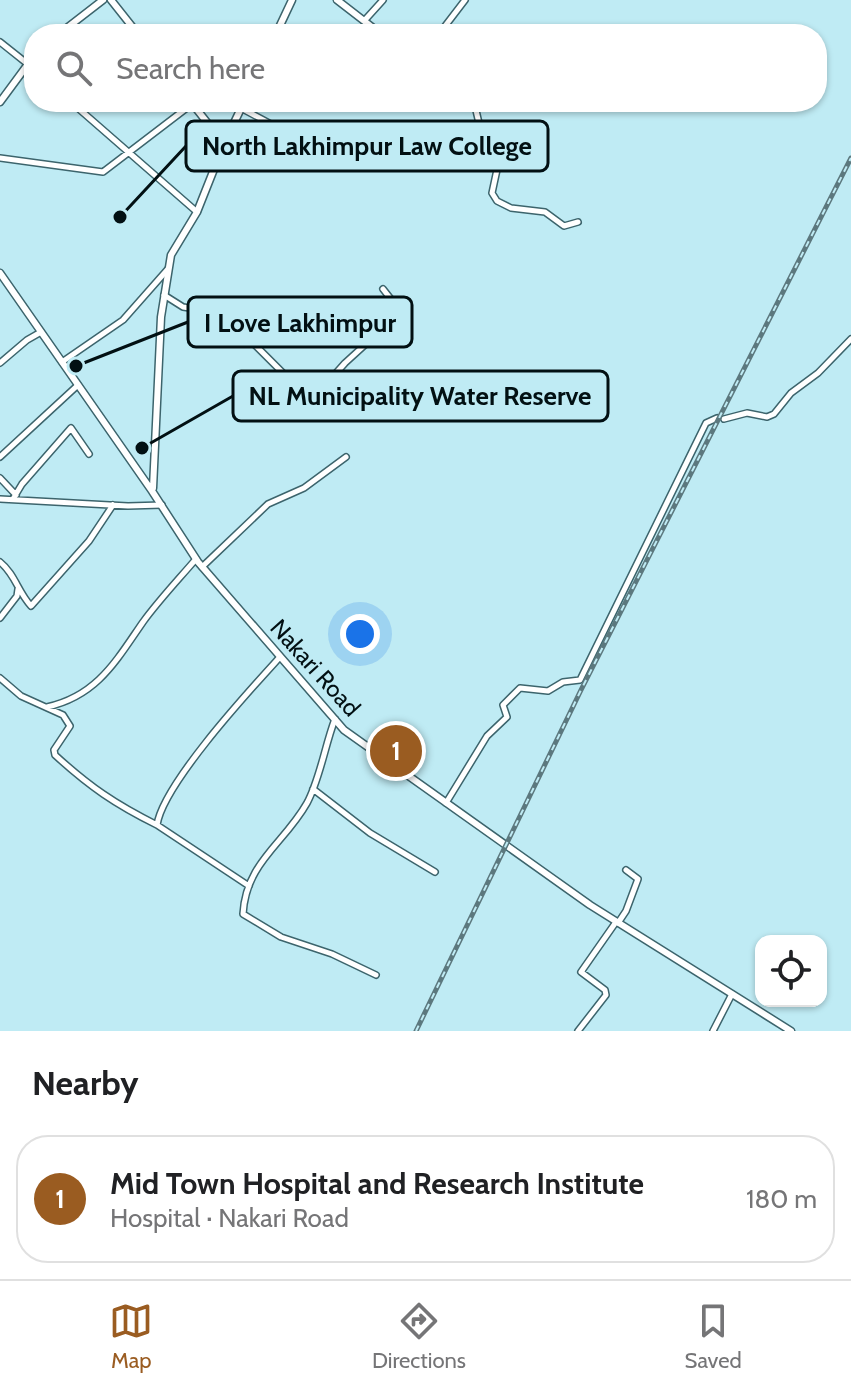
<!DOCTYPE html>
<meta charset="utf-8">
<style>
body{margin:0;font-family:Cabin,sans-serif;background:#f2f2f2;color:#202124}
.controls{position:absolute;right:24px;bottom:24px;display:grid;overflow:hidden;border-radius:16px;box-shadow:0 2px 6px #0004}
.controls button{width:72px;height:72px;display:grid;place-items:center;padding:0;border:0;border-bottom:2px solid #e0e0e0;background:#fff;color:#202124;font:40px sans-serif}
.you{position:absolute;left:360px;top:634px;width:28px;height:28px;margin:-20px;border:6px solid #fff;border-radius:50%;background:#1a73e8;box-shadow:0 0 0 12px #1a73e833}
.badge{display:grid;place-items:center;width:52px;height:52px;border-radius:50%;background:#9a5c21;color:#fff;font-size:26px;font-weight:700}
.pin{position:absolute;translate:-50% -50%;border:4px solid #fff;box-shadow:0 2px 8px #0006}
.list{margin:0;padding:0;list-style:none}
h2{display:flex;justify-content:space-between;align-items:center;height:104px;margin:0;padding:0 32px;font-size:34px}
h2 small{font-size:26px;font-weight:400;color:#757577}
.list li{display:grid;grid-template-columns:52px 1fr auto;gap:24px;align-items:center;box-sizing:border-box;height:128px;margin:0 16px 16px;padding:0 16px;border:2px solid #e0e0e0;border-radius:32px}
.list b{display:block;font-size:30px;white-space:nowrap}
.list p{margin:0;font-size:26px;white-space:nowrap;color:#757577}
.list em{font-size:26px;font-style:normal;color:#757577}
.icon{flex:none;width:44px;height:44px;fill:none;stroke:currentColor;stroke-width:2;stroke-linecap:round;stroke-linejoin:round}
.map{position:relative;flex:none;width:851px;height:1031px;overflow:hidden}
.search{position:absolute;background:#fff;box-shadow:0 2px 6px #0004;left:24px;right:24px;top:24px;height:88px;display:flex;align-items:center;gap:20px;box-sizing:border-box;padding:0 28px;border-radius:32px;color:#757577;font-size:30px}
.sheet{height:248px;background:#fff}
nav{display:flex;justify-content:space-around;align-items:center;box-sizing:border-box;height:112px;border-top:2px solid #e0e0e0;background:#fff;font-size:22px;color:#757577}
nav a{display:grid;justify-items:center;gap:4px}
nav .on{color:#9a5c21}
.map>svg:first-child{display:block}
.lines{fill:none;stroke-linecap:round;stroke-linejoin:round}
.minor-casing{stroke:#3c646c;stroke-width:8}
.tertiary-casing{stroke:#3c646c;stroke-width:9}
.minor{stroke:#fff;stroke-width:5}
.tertiary{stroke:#fff;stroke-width:6}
.rail-casing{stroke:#5c787e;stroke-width:5}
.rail{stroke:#bfebf4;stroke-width:2;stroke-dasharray:6;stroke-linecap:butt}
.labels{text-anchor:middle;stroke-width:8;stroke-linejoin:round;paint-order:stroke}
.street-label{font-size:24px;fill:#021013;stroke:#bfebf4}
.leader{fill:none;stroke:#021013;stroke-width:3}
.callout-dot{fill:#021013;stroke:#bfebf4;stroke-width:3}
.callout{fill:#bfebf4;stroke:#021013;stroke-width:3}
.callout-label{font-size:26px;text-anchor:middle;font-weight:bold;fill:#021013}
</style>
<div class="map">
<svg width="851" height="1031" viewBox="0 0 851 1031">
<rect width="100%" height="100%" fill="#bfebf4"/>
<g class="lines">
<g class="minor-casing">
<path id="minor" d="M364 21 383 0
M439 34 465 0
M0 42 34 69
M71 102 197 212
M474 102 483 140 498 165 492 193 497 201 511 208 545 212 564 226 578 222
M241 108 282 130 286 138 308 152
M0 158 103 172 192 104
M164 295 183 307 223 313 302 392H308L322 379 329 381 345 363 401 312 383 289
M62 362 123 320 168 269
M0 363 27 340 41 332
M724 419 747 413 767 417 774 414 791 393 818 373 851 339
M0 457 78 385
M0 478 16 495
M0 499 128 506 162 505
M13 499 22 484 71 428 89 454
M0 562C15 574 18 592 31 606L89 541 113 505
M202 567 268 504 304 488 346 457
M0 618 17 596 18 589
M0 678 21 696 63 715 70 726 54 750 55 755C90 787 115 804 157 825
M47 707C97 696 116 661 143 622 159 600 178 580 196 559
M335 719C325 745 320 779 307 803 284 844 246 862 243 914L281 937 332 954 376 975
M313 789 370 833 435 872
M446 803 487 736 507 717 503 705 520 688 548 691 563 682 580 680 706 423 717 418
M249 886 157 825C163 784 250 690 280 657
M618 923 626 911 638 879 626 870
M578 1031 606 995 605 990 581 972 616 922
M713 1031 732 994"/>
</g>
<g class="tertiary-casing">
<path id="tertiary" d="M111 0 138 34
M337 0 381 34
M59 34 103 0
M276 34 292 0
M0 102 34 56
M191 102 224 144
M0 273 152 491 198 562 344 730 590 905 791 1031
M153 488 161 317 171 255 197 212 224 144 244 102"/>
</g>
<use href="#minor" class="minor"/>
<use href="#tertiary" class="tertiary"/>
<g class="rail-casing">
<path id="rail" d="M416 1031 581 690 851 158"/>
</g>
<use href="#rail" class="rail"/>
</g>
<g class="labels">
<g class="street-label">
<text transform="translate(315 668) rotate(48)" y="8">Nakari Road</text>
</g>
</g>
<path class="leader" d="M120 217L186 146M76 366L188 322M142 448L233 396"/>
<g class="callout-dot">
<circle cx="120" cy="217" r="8"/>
<circle cx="76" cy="366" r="8"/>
<circle cx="142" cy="448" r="8"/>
</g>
<g class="callout">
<rect x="186" y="121" width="362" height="50" rx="8"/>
<rect x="188" y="297" width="224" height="50" rx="8"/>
<rect x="233" y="371" width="375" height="50" rx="8"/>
</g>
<g class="callout-label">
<text x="367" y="155">North Lakhimpur Law College</text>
<text x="300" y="332">I Love Lakhimpur</text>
<text x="420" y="405">NL Municipality Water Reserve</text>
</g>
</svg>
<div class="controls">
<button><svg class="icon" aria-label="locate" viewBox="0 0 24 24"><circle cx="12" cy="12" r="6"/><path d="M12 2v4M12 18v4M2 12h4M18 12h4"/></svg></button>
</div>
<div class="you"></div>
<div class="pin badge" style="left:396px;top:751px">1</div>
<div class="search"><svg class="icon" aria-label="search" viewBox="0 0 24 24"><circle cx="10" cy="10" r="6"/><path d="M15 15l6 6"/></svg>Search here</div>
</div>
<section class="sheet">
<h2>Nearby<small></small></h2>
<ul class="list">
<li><span class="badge">1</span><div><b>Mid Town Hospital and Research Institute</b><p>Hospital · Nakari Road</p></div><em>180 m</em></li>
</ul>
</section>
<nav>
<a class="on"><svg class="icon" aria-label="map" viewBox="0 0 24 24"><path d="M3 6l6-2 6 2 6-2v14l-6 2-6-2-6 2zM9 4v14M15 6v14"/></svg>Map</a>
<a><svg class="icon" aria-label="directions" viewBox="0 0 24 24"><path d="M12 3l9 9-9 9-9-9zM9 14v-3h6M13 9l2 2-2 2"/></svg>Directions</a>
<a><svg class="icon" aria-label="saved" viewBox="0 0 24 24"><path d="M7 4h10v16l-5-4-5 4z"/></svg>Saved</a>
</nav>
